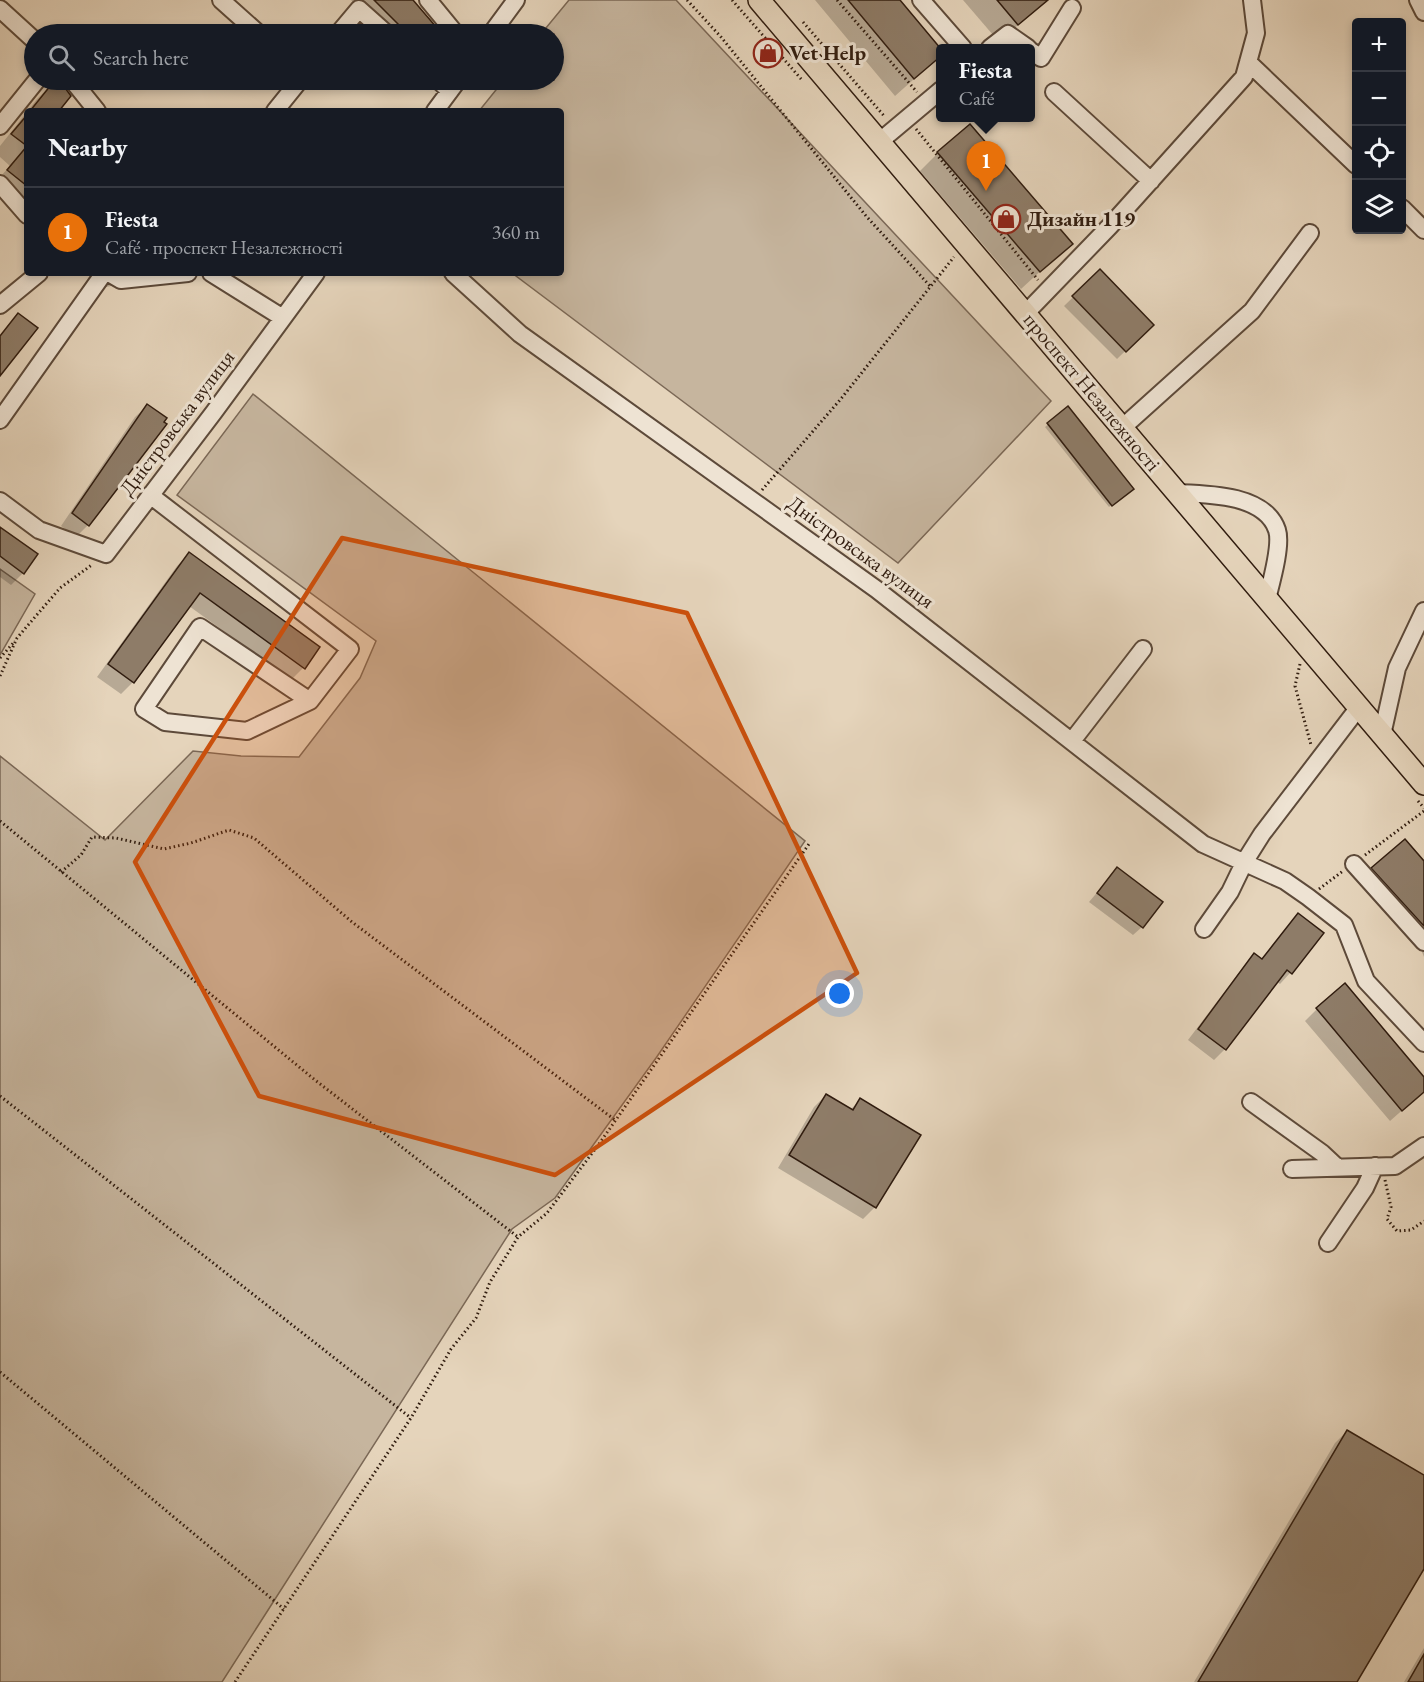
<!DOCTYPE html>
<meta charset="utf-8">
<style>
body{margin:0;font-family:"EB Garamond",serif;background:#20242c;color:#f1f3f6}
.controls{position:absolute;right:18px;top:18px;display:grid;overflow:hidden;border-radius:6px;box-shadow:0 3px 9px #0003}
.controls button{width:54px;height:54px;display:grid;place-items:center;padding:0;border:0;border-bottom:2px solid #363941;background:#171b24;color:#f1f3f6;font:30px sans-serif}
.you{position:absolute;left:840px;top:994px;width:21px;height:21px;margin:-15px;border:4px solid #fff;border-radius:50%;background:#1a73e8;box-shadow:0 0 0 9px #1a73e833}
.badge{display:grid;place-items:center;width:39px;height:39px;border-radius:50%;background:#b45309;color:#fff;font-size:20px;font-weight:700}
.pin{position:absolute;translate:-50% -50px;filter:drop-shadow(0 2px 3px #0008)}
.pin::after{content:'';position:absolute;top:32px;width:21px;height:18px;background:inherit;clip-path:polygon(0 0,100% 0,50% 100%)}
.popup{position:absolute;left:936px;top:44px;width:99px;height:78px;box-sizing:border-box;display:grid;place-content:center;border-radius:6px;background:#171b24;filter:drop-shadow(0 2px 4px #0005);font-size:20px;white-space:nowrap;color:#9ea1a6}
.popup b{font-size:22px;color:#f1f3f6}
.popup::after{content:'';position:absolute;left:50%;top:100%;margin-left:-12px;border:12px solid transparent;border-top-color:#171b24}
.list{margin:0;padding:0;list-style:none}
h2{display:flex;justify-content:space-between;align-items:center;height:78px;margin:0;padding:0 24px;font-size:26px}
h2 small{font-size:20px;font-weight:400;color:#9ea1a6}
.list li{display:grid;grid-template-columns:39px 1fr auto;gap:18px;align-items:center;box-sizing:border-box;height:90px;padding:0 24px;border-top:2px solid #363941}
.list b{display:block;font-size:22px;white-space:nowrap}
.list p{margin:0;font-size:20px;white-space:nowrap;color:#9ea1a6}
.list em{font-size:20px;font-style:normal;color:#9ea1a6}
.icon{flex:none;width:33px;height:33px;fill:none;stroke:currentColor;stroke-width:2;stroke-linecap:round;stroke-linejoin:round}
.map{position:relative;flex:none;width:1424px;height:1682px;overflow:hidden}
.search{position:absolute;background:#171b24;box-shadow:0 3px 9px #0003;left:24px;top:24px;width:540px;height:66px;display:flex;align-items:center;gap:15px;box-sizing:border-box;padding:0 21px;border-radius:33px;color:#9ea1a6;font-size:22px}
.panel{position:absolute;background:#171b24;box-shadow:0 3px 9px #0003;left:24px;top:108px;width:540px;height:168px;border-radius:6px}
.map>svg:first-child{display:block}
.green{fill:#c6b59e;stroke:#7b6856;stroke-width:1.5}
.shadow{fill:#0003}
.building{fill:#8e7c68;stroke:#301c0f;stroke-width:1.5}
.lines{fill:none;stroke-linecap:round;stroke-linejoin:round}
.minor-casing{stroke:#5d4a3a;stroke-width:20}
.major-casing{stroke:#301c0f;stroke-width:24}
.path{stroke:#301c0f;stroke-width:3;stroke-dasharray:1.5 3;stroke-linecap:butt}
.minor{stroke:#eee3d3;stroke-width:16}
.major{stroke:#e5d4bb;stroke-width:21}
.marked{fill:#cc500c;fill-opacity:0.2;stroke:#cc500c;stroke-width:4.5;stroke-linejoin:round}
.labels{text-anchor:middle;stroke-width:6;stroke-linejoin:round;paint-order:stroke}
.poi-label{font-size:21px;font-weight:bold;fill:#301c0f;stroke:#eee3d3;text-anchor:start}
.street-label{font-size:21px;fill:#301c0f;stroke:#eee3d3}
</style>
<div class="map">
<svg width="1424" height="1682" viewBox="0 0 1424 1682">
<rect width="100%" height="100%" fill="#e5d4bb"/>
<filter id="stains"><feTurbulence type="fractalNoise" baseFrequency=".00333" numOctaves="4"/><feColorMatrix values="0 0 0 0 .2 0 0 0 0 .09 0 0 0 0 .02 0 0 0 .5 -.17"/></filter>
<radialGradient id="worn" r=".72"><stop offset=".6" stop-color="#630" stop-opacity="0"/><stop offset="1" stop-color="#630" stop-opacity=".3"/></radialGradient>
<path class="green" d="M569 0H676L1051 401 898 563 512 273H561V111H479L504 80H554V34H541Z
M253 394 805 841 656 1058 555 1198 512 1229 222 1682H0V756L105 840 193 751 241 756 299 757 360 678 376 641 177 495Z
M0 569 35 594 0 655Z"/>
<path class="shadow" d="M351 0H411L435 28 428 34H385Z
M815 0H898L941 51V55L895 96Z
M963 0H1046L999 42Z
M55 81 58 111H28L37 99Z
M27 112V220L0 197V177L10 166 0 157V146Z
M938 153 1071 243 1021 289 920 171Z
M1100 271 1152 325 1117 359 1064 306Z
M90 273H124L111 286 106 287Z
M147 406 88 525 76 537 61 526 135 417Z
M1068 408 1129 491 1109 507 1045 427Z
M0 528 23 573 11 585 0 577Z
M189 554 303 668 291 680 189 606 133 682 121 694 97 677 177 566Z
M1424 863V957L1420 947 1360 881 1372 869Z
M1117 869 1142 927 1133 935 1089 902Z
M1298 915 1322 933 1290 973 1280 984 1276 981 1225 1049 1214 1060 1188 1040 1244 966 1255 955 1261 960Z
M1317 1009 1424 1079V1091L1390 1121 1305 1021Z
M826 1095 850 1110 860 1100 875 1207 863 1219 778 1168 814 1107Z
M1347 1431 1424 1477V1566L1355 1682H1194L1335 1443Z
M1424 1648V1682H1404Z"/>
<path class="building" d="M374 0H413L437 28 430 34H408Z
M848 0H900L941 49V56L914 79Z
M997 0H1048L1018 25Z
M55 80 63 85 71 96 59 111H30Z
M27 115V146L11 134Z
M970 124 1073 244 1040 272 937 152Z
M27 146V186L7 170Z
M1100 269 1154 325 1126 352 1072 296Z
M18 313 38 328 0 376V336Z
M147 404 167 418 164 422 167 424 89 526 72 513Z
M1068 406 1134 489 1112 506 1047 423Z
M0 527 38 554 24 574 0 556Z
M189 552 320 647 305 669 200 593 134 683 108 664Z
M1405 839 1424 861V926L1371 868Z
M1117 867 1163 902 1143 928 1097 893Z
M1298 913 1324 933 1292 974 1287 970 1226 1050 1198 1029 1254 953 1262 959Z
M1345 983 1424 1077V1092L1402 1111 1316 1008Z
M826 1094 853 1110 860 1098 921 1135 876 1208 789 1155Z
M1347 1430 1424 1475V1569L1357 1682H1198Z
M1424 1654V1682H1408Z"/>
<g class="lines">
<g class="minor-casing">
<path id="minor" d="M221 0 259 34
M428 0 456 34
M921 0 963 48
M1418 0 1424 12
M0 9 34 40
M338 34 359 9 387 34
M491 34 516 0
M990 48 1008 34 1028 48
M1031 51 1041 58 1072 8
M1248 62 1356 165
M72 80 97 111
M438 80 450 91
M1054 92 1151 181
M275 111 300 80
M435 111 458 80
M0 126 37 80
M879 142 941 90
M0 184 27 215
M1402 208 1424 230
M109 273 121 280 188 273
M211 273 283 318
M453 273 520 334 876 589 1203 844 1285 881 1308 897 1344 925 1366 981 1424 1043
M0 305 39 273
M1025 314 1110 226 1244 77 1256 33 1252 0
M0 420 104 273
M1122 428 1252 311 1310 233
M1177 493C1207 494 1265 494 1277 530 1282 545 1271 583 1267 599
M150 495 350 649 310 701 247 731 165 722 144 709 200 627 310 701
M0 501 39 530 106 554 214 412 316 273
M1382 735 1397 668 1424 611
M1072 741 1143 649
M1354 864 1424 942
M1204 929 1230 892 1245 861 1262 834 1359 707
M1251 1102 1322 1153 1338 1168
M1292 1169 1395 1166 1424 1146
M1328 1243 1365 1188 1375 1166"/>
</g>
<g class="major-casing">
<path id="major" d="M759 0 1424 784"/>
</g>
<path class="path" d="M687 0 721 37 866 216 930 286
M732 0 802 80
M837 0 917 92
M803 22 885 117
M916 129 1038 280
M762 490 840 400 954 257
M0 658 15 641
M1300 664 1295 686 1311 745
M0 676 17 638 60 588 93 564
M1418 801 1424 808
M0 821 315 1080 518 1237
M1365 855 1424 811
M61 872 81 855 92 837 116 838 164 849 191 843 229 830 254 838 352 922 615 1120
M1319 889 1343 871
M0 1096 411 1418
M1385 1180 1391 1207 1387 1219 1397 1231 1411 1230 1424 1221
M0 1372 284 1609
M235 1682 411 1418 451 1349 476 1318 490 1282 518 1237 547 1213 599 1144 809 844"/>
<use href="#minor" class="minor"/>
<use href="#major" class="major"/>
</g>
<path class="marked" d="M342 538 687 613 857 973 555 1175 259 1096 135 862Z"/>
<defs>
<g id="shop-ring" transform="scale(1.5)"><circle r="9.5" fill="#eee3d3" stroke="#8f2418" stroke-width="1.5"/><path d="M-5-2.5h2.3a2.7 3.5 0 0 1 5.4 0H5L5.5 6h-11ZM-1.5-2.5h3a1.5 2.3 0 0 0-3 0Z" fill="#8f2418"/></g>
</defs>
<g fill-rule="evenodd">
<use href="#shop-ring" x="768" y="53"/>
<use href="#shop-ring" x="1006" y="219"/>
</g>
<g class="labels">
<g class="poi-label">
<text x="789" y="60">Vet Help</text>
<text x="1027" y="226">Дизайн 119</text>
</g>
<g class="street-label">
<text transform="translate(1092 392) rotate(50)" y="7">проспект Незалежності</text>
<text transform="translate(177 423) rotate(-53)" y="7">Дністровська вулиця</text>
<text transform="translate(861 552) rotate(36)" y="7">Дністровська вулиця</text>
</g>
</g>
<rect width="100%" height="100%" filter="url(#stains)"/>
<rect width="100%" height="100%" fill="url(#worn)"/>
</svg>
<div class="controls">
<button>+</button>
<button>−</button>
<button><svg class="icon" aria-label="locate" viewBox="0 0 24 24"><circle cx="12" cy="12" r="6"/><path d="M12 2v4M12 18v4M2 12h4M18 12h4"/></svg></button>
<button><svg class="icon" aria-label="layers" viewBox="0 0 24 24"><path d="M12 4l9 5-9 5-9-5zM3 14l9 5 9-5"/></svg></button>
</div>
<div class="you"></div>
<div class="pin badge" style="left:986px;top:191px;background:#e8710a">1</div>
<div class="popup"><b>Fiesta</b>Café</div>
<div class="search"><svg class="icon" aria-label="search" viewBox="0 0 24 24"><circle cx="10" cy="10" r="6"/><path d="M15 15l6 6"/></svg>Search here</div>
<section class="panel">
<h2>Nearby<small></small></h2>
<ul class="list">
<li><span class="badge" style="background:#e8710a">1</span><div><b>Fiesta</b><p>Café · проспект Незалежності</p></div><em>360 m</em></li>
</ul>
</section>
</div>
